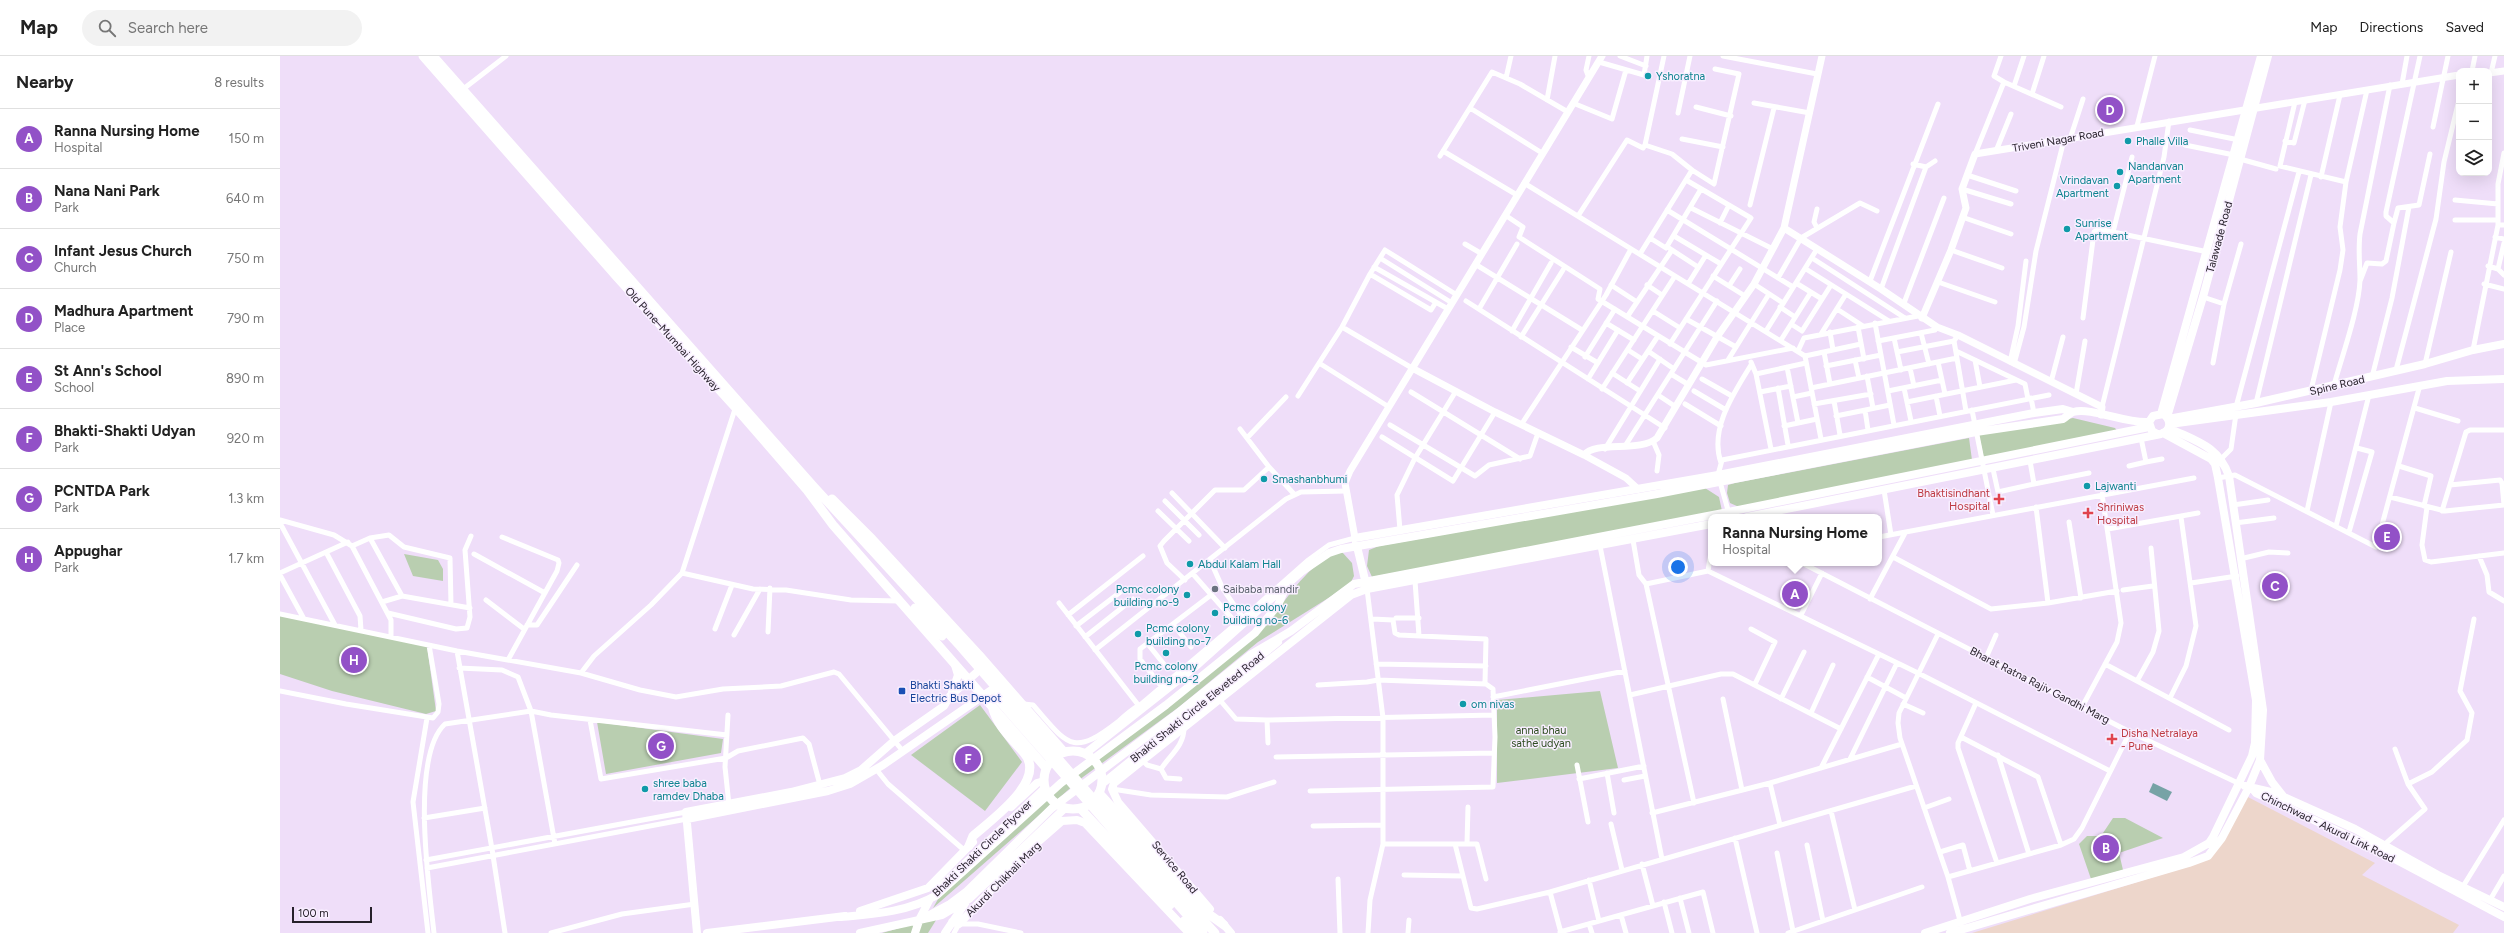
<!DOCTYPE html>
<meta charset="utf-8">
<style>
body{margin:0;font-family:Figtree,sans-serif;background:#f2f2f2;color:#222}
.controls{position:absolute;right:12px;top:12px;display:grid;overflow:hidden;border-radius:8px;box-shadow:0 4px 16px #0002}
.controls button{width:36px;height:36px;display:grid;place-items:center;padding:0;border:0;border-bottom:1px solid #e0e0e0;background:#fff;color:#222;font:20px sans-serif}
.scale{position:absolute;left:12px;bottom:10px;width:80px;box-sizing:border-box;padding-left:4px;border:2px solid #27212b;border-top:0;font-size:11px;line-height:14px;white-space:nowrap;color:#27212b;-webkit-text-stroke:3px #f8eeff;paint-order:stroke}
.you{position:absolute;left:1398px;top:511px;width:14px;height:14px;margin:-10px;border:3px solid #fff;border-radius:50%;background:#1a73e8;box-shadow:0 0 0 6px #1a73e833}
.badge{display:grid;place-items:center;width:26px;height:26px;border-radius:50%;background:#9251c7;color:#fff;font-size:13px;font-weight:700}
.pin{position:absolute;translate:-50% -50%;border:2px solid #fff;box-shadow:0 1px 4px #0006}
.popup{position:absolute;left:1428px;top:458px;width:174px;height:52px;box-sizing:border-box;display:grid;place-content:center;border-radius:8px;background:#fff;filter:drop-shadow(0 1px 3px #0005);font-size:13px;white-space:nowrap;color:#767676}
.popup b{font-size:15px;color:#222}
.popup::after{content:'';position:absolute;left:50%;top:100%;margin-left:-8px;border:8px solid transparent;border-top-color:#fff}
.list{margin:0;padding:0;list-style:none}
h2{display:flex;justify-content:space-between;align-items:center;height:52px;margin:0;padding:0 16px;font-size:17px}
h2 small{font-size:13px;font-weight:400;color:#767676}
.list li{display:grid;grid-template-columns:26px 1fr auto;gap:12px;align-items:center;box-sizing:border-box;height:60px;padding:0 16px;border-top:1px solid #e0e0e0}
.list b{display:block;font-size:15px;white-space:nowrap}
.list p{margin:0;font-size:13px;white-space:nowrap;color:#767676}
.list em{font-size:13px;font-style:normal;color:#767676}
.icon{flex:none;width:22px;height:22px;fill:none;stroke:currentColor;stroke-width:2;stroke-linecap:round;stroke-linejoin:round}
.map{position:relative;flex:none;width:2224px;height:877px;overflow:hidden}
header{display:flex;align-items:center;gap:24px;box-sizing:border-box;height:56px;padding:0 20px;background:#fff;border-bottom:1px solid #e0e0e0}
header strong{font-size:19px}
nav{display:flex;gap:22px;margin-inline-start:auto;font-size:14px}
.search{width:280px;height:36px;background:#f2f2f2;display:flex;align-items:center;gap:10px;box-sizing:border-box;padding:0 14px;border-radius:22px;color:#767676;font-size:15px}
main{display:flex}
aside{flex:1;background:#fff}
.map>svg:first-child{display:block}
.industrial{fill:#edd6cb}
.green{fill:#b9ceb0}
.water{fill:#77a3a6}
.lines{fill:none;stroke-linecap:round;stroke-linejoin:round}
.minor{stroke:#fff;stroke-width:5}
.tertiary{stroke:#fff;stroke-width:7}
.primary{stroke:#fff;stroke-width:8}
.trunk{stroke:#fff;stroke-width:9}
.culture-dot{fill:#0f9aa8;stroke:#f8eeff;stroke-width:1.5}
.health-dot{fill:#e0444e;stroke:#f8eeff;stroke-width:1.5}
.worship-dot{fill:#6b7280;stroke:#f8eeff;stroke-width:1.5}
.transit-dot{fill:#1a4fb4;stroke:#f8eeff;stroke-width:1.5}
.labels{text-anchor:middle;stroke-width:3;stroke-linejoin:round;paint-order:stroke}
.culture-label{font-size:11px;fill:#0d838f;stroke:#f8eeff;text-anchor:start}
.street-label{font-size:11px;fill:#27212b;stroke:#f8eeff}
.health-label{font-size:11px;fill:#be3a42;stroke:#f8eeff;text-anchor:start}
.worship-label{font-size:11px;fill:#5b616d;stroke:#f8eeff;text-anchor:start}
.transit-label{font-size:11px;fill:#164399;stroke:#f8eeff;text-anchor:start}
.park-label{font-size:11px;fill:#2f4d22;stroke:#f8eeff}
</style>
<header>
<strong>Map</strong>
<div class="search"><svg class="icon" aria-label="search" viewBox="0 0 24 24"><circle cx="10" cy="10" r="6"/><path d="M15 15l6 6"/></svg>Search here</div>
<nav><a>Map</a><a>Directions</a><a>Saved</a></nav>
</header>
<main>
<aside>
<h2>Nearby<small>8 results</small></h2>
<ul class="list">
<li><span class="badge">A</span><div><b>Ranna Nursing Home</b><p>Hospital</p></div><em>150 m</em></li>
<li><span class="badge">B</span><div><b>Nana Nani Park</b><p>Park</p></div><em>640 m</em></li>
<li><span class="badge">C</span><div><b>Infant Jesus Church</b><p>Church</p></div><em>750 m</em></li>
<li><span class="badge">D</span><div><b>Madhura Apartment</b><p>Place</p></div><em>790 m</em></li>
<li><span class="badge">E</span><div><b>St Ann's School</b><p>School</p></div><em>890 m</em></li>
<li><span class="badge">F</span><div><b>Bhakti-Shakti Udyan</b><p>Park</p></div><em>920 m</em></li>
<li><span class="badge">G</span><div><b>PCNTDA Park</b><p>Park</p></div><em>1.3 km</em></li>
<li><span class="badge">H</span><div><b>Appughar</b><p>Park</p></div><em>1.7 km</em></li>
</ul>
</aside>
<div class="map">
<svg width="2224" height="877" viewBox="0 0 2224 877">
<rect width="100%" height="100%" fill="#efdef9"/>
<path class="industrial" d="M1964 739 2095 807 2082 819 2179 869 2173 877H1692L1916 808 1932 798Z"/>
<path class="green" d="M1793 362 1835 372 1838 376 1704 403 1699 379Z
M1689 382 1692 404 1459 451 1450 447 1447 437 1448 429 1455 427Z
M1425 432 1439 441 1442 455 1092 521 1087 510 1089 494 1099 490Z
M1062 496 1072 507 1074 520 1071 526 1050 541 978 586 899 651 803 721 653 852 662 836 776 733 995 558C1010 537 1036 500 1062 496Z
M124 498 158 504 163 513V525L133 520Z
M0 558 147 590 156 655 146 658 52 635 0 618Z
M1320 635 1338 712 1217 727V644Z
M700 649 742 706 705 755 631 699Z
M317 666 443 683 441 697 326 718Z
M1833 762H1845L1883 782 1839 797 1843 814 1811 823 1799 788 1807 780H1821Z
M658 861 648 877H602Z"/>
<path class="water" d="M1873 727 1892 736 1887 745 1869 736Z"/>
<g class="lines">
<path class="minor" d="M1340 0 1366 10
M1443 0 1537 18
M1721 0 1714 20 1724 26
M1319 6 1364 19 1367 0
M2192 15 2195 0
M2211 17 2215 0
M1226 22 1231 0
M1309 22 1306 14 1309 0
M2122 28 2127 0
M1734 30 1744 0
M182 34 226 0
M1752 38 1764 0
M1267 44 1275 0
M2015 46 2000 110 2066 126
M1293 47 1332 63 1346 14
M1474 47 1530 57
M1416 51 1451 60
M1190 52 1262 97
M1398 57 1410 0
M1857 70 1875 0
M2153 71 2168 0
M1910 74 1959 84
M1402 83 1443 91
M1790 83 1803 43
M2005 85 2014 87 2025 44
M1365 89 1384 0
M1905 89 1954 99
M1163 95 1237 139
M1716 95 1731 58
M1695 98 1724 26 1781 51
M1160 100 1212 16 1240 28 1288 56
M1852 101 1833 176 1928 196
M1960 103 1996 113
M1633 108 1646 111 1655 105
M1687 119 1736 135
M2041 121 2060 39
M1244 127 1525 300 1541 383
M1682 133 1731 148
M2175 144 2218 148
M1470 149 1494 52
M1411 152 1493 193
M1387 154 1513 231
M1225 159 1243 171 1239 181 1320 233 1318 243 1426 309 1513 292
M1298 160 1347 84 1363 92 1365 89 1392 98 1412 114 1434 128 1459 18 1435 13
M1682 161 1731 178
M2175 164H2218
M1440 167 1449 149
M2114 167 2118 152 2139 149 2150 98
M2218 169H2224
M1537 172 1534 166 1537 153
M1394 180 1441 208
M2215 181 2224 183
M1370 182 1386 192 1421 133
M1185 188 1202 198
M1389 192 1418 211
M1671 194 1722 212
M1360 198 1412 114
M1100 202 1172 247
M1532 202 1625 262
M1195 208 1302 274
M2208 210 2218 213 2224 219
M1094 211 1168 253
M1526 213 1609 265
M2218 213 2224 187
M1090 218 1151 254 1156 246
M1433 220 1465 240
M1498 222 1521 182 1580 147 1597 155
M1590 225 1658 48
M2080 225 2087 207 2102 208 2106 205 2114 167 2106 160V156L2140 0
M1658 226 1715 246
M1516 227 1542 243
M1408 228 1426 199
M1474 228 1503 247
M2204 228 2224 233
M1331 229 1357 246
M1367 229 1382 239
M1449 230 1460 213
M1601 233 1646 111
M1923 241 1944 248
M1186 245 1385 372
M1624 247 1664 142
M1500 251 1515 261
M1199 253 1237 188
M1557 253 1583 270
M1373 255 1400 272
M1347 261 1392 194
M1803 262 1814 176 1818 173 1833 176
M1406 263 1456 291
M1326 267 1354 284
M1595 267 1614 369
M1511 268 1522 275 1551 229
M1062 271 1132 312
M1578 271 1584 303
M1232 275 1271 207
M1486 275 1537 193
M1550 276 1553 294
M1641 277 1649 308
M1541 278 1566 238
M1678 279 1674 285 1686 355
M1241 281 1283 214
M1614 282 1621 314
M1501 284 1531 236
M1598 285 1655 274 1657 271
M1390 288 1471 162 1406 124
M1291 291 1318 307
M1348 294 1362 303
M2193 294 2218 169V128L2224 97
M1368 295 1394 313
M1518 295 1524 282 1638 260
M1676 295 1745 328 1748 343
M1544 296 1550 328
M1617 296 1674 285
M1525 300 1581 288
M1305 301 1335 253
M1448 304 1489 238
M1575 304 1579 322
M1695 304 1700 331
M1471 306 1476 318 1491 393
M1658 306 1665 338
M1730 306 1738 270 1746 205
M1039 307 1109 351
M1933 307 1944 248 1961 188
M1734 308 1744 271 1756 195 1784 84
M2145 308 2171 196
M1546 310 1601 299
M1507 311 1518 367
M1630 312 1634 330
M2116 314 2156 163 2164 106 2179 44
M1332 317 1360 335
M1391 318 1409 329
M1476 318 1526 307
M1587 320 1593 352
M2092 321 2112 242 2129 151
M1308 323 1338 274
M1422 323 1452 340
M1771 326 1783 281
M1347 327 1378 280
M2054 329C2062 300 2079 253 2080 224 2080 209 2078 194 2080 178L2110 29
M1498 332 1508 389
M1531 332 1677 302
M1624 332 1631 365
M1322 333 1395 220
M2031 334 2060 214 2063 194 2060 171 2066 126 2087 34
M1414 335 1446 354
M1608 335 1662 324
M1131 336 1240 403
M1480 336 1511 330
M1796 338 1805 285
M1378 339 1396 351
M1018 340 1062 271 1090 218 1105 194 1177 239
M1656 340 1660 360
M1513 341 1532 337
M1751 342 1754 357
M1554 345 1560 379
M1627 346 1736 324
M1976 347 2031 119
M1405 348 1441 370
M1534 348 1591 338
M1822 351 1884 101 1889 65
M1956 351 2019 116
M2135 352 2178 365
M1585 354 1588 374
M1692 354 1713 459
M1556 360 1610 349
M1110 369 1195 420 1209 409 1250 400 1258 377
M1241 369 1326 239 1351 193
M1504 370 1537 363
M1102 381 1173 425 1215 356
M967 382 1006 341
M1861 382 1866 406 1882 403
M1373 385 1379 399 1377 415
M1345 390 1437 245
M1325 393 1380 303
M1939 405 1951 393 1956 358
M1441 407C1429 373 1454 337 1471 309
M1849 410 1866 406
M2119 410 2151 420 2144 450
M989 411 1014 438
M1713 413 1718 436 1754 428 1750 405
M1938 422 1955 419 2096 491 2140 329
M1754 428 1809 417
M1604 434 1611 479
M892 437 945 492
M2110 441 2165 455 2224 449 2222 427 2220 424 2170 429
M885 445 919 479
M1953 449 1988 444
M1756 451 1768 547
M2147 451 2142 489 2145 504 2151 506 2224 497
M878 455 909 485
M2027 455 2051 346
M2162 455 2186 376 2190 374H2224
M1450 461 1438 419 1442 404 1769 339
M0 464 54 479 72 490 111 564V581
M1789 466 1801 542
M0 467 55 569
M1955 467 1994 462
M2056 470 2089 339
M1828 473 1918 457
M1120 474 1117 439 1135 402 1176 335
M2069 476 2092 396 2077 392
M222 481 278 504 279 507 277 515 228 604
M1599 481 1914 422
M90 482 122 540
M1353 484 1359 519 1366 528 1414 747
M72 490 90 482 109 479 124 491 170 502 171 549
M1320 490 1382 803
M46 496 80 560 81 574
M194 498 265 537
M2199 500 2207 519 2209 536 2224 545
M1613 501 1711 553 1768 547 1837 535
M1960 503 1989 496 2008 497
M930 504 943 533 963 562
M1522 507 1850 676 1960 728
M1428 515 1431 496
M0 517 68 486
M402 517 473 533 506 534 571 544 619 545
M913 518 957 568
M0 519 24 563
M905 524 887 507 880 490 884 485 935 434H964L989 411 960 373
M1135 525 1139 580
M1911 527 1957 520
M1366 528 1428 515 1638 617 1830 715
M1087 533 1103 662V788L1090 844 1088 877
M1843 534 1873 530
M1590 543 1625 477
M206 544 244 573
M102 546 122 540 190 552
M779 547 859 650 963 562 1027 505 1049 489 1075 482
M108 557 176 573 187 572 190 561 185 494 191 480
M0 558 177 595 301 617 360 634 396 641 443 633 501 630 554 616 559 618 622 694
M788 559 863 500
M1521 559 1542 517
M1116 562H1139
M1092 563 1113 564 1115 577 1119 579 1206 583 1205 627
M893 568 911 591
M247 569H257L297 509
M796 570 843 534
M435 573 452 529
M1471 573 1495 586 1475 628
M488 576 490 532
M1658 578 1619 657 1618 667 1620 682 1668 821 1681 868
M454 579 480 533
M805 581 853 543
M867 587 887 612
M815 594 1006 443 1021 436 1066 435
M177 595 212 793 225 877
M1706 602 1716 579
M1096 608 1206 610
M1825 608 1949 674
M179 612 222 614 238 621 251 655 275 788
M301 617 314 600 371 549 402 517 456 350
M1587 621 1626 642
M1857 625 1873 596 1879 575 1871 492
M881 630 860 603V593L931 539
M0 635 66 648 153 662 158 656 159 648 149 589
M1350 639 1441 618H1453L1561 673
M1213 641 1345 615
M1890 642 1906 610 1916 570 1901 461
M939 643 956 663 987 664 988 687
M1443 643 1462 734
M1501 643 1524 596
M1696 647 1678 687V692L1717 807
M744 648 753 649C788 689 792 702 839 665 846 659 853 651 862 648
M1623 648 1643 657
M1802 651 1837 586 1841 567 1822 438
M1531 657 1553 609
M448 659 445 711 449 749
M147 662 133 746 148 877
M310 664 321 723 446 702 458 695 523 682 529 688 540 729
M987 664 1214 659
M1681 681 1758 721 1781 789
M2115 693 2128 728
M1718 699 1749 798
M996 701 1214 697
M1570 703 1617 607
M862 704 867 709 881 713
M1297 709 1308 766
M1541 712 1599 598
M596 713 608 728 684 794
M1327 717 1334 757
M900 723 886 722 881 713C890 699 904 690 904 672
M1299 723 1364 710
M1344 724 1365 720
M1490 727 1500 769
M832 733 871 739 947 741 994 726
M1030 735 1213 731 1215 681 1213 633 1206 628 1098 624 1087 626 1038 629
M1644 752 1669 743
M1551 755 1575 854
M1372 757 1490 727 1622 688
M144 762 205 752
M1331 768 1342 814
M1033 770 1102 769
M1455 782 1477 877
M1187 787 1188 751
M1103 788H1175L1191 852 1197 853 1270 836 1636 730
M1175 788H1197L1206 823
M1527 789 1543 865
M2104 789 2145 753 2128 728 2152 716 2187 684 2192 657 2180 635 2194 563
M1660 796 1683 789 1690 815
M1497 797 1513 875
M146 804 406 756
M1362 808 1373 850
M147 812 407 763
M1124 819 1183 820
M1668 821 1781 789 1794 783 1802 772 1850 676
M1058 823 1060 877
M1309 824 1319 865
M2182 832 2224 764
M1270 836 1281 877
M1400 842 1409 877
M2210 844 2224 820
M1384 846 1392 877
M1341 859 1346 877
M1309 868 1312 877
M1280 876 1423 836 1433 877
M154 877C149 831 130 700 165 668L251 655 271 659 447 679
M271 877 342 858 415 848
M674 877 679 868H698L741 877
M1128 877 1129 864
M1508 877 1642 831"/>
<path class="tertiary" d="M2209 17 2224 15
M1504 172 1601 233 1657 271 1678 279 1822 351 1821 359
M1642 262 1671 194 1686 152 1682 133 1695 98 2179 19
M1132 312 1215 356 1304 399 1346 422 1358 433
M1304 399C1316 384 1360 397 1377 382L1437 281 1474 228 1504 172 1542 0
M1075 482 1065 427 1070 415 1322 0"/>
<path class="primary" d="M1881 358 1981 0
M1887 361 1923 241 1988 0
M1888 363 1976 347 2145 308 2193 294 2224 288
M1890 368 2051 346 2167 325 2224 323
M1467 461 1881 378C1891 375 1892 364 1883 358L1873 360 1869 366 1872 375 1877 378
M1086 528 1075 482 1438 419 1754 357 1783 353 1793 356
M672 636 678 619 675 609
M806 697 916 610 1021 516 1049 497 1061 493 1377 438 1696 376 1783 363C1786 361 1790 357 1793 356 1812 351 1846 368 1869 366
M1980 704 1992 726 2003 740
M822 728 998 586
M1965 730 1995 737 2075 773 2158 819 2224 851
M1972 732 1976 737 2092 791 2224 861
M731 751 757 727 764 725
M407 763 548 735 570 728 603 709 720 628
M657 834 765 732
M930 853 838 746 832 733 834 727 1071 539 1087 533 1431 468
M580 855 648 832 693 786
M561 861C594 858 628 856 657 839L781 727 886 649 975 577 998 549 1005 533
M642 863 670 848 686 836 772 752 894 660 970 599 1011 575 1074 528 1438 458 1869 371
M940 864 951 877
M672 866 679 868 750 793 782 765 797 764 805 767 909 877
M417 877 406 756 511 736 565 722 581 714 614 685 664 650 670 640 705 609
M427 877 565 860
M580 877 662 859 689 843 785 752
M635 877 640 862 650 843
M665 877 686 846
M1645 877 1750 843 1904 801 1929 787 1933 781 1972 700 1975 687 1976 644 1938 422 1935 408 1931 403 1883 377
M1670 877 1909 807 1928 800 1942 782 1969 731 1980 704 1983 654 1949 420C1938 389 1915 385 1889 372"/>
<path class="trunk" d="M143 0 337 221 455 351 527 434 553 469 766 712
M153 0 534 431 680 590 829 761 935 877
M552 443 592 483 699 599 784 696
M635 552 662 580
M716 641 923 877
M764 724a29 29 0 1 1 58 0a29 29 0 1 1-58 0Z
M819 737 930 859 944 869
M800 752 890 849
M689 790 693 780C711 764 768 724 744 697 730 681 717 670 712 650
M904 865 914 877"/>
</g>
<g class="culture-dot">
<circle cx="1368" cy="20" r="4"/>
<circle cx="1848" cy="85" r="4"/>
<circle cx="1840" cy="116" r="4"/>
<circle cx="1837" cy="130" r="4"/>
<circle cx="1787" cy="173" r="4"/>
<circle cx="984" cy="423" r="4"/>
<circle cx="1807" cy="430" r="4"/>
<circle cx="910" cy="508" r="4"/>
<circle cx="907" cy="539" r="4"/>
<circle cx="935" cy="557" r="4"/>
<circle cx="858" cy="578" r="4"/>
<circle cx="886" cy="597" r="4"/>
<circle cx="1183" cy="648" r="4"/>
<circle cx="365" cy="733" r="4"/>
</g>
<g class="health-dot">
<path d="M1717 437h4v4h4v4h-4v4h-4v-4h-4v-4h4z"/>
<path d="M1806 451h4v4h4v4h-4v4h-4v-4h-4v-4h4z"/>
<path d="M1830 677h4v4h4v4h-4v4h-4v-4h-4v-4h4z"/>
</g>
<circle class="worship-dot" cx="935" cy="533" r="4"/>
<rect class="transit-dot" x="618" y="631" width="8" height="8" rx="2"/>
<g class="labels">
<g class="culture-label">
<text x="1376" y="24">Yshoratna</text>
<text x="1856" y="89">Phalle Villa</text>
<text x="1848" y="114">Nandanvan<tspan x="1848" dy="13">Apartment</tspan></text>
<text x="1829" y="128" text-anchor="end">Vrindavan<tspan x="1829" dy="13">Apartment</tspan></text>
<text x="1795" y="171">Sunrise<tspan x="1795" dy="13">Apartment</tspan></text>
<text x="992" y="427">Smashanbhumi</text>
<text x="1815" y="434">Lajwanti</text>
<text x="918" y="512">Abdul Kalam Hall</text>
<text x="899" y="537" text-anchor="end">Pcmc colony<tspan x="899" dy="13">building no-9</tspan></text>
<text x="943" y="555">Pcmc colony<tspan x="943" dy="13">building no-6</tspan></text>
<text x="866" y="576">Pcmc colony<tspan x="866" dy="13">building no-7</tspan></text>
<text x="886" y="614" text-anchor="middle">Pcmc colony<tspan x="886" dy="13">building no-2</tspan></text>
<text x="1191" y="652">om nivas</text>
<text x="373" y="731">shree baba<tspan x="373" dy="13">ramdev Dhaba</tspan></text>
</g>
<g class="street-label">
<text transform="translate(1778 84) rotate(-10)" y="4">Triveni Nagar Road</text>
<text transform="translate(1939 181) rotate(-75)" y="4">Talawade Road</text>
<text transform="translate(393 283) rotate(48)" y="4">Old Pune–Mumbai Highway</text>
<text transform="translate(2057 329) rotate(-13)" y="4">Spine Road</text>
<text transform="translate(1760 629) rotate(27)" y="4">Bharat Ratna Rajiv Gandhi Marg</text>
<text transform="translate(917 651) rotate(-39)" y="4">Bhakti Shakti Circle Eleveted Road</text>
<text transform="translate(2048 771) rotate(26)" y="4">Chinchwad - Akurdi Link Road</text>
<text transform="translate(702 792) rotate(-44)" y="4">Bhakti Shakti Circle Flyover</text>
<text transform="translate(895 811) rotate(50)" y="4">Service Road</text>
<text transform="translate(723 823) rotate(-45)" y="4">Akurdi Chikhali Marg</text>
</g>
<g class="health-label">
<text x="1710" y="441" text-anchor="end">Bhaktisindhant<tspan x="1710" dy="13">Hospital</tspan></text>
<text x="1817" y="455">Shriniwas<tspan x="1817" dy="13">Hospital</tspan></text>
<text x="1841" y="681">Disha Netralaya<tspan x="1841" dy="13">- Pune</tspan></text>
</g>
<g class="worship-label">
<text x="943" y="537">Saibaba mandir</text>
</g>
<g class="transit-label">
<text x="630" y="633">Bhakti Shakti<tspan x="630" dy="13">Electric Bus Depot</tspan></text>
</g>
<g class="park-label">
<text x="1261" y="678">anna bhau<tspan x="1261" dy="13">sathe udyan</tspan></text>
</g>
</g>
</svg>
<div class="controls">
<button>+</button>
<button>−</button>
<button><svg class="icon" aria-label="layers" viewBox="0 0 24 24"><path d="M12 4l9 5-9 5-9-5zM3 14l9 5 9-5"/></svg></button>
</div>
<div class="scale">100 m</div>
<div class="you"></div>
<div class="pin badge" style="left:1515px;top:538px">A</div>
<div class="popup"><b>Ranna Nursing Home</b>Hospital</div>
<div class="pin badge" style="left:1826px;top:792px">B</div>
<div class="pin badge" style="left:1995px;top:530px">C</div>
<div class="pin badge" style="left:1830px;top:54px">D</div>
<div class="pin badge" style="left:2107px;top:481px">E</div>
<div class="pin badge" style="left:688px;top:703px">F</div>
<div class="pin badge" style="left:381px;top:690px">G</div>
<div class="pin badge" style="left:74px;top:604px">H</div>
</div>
</main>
